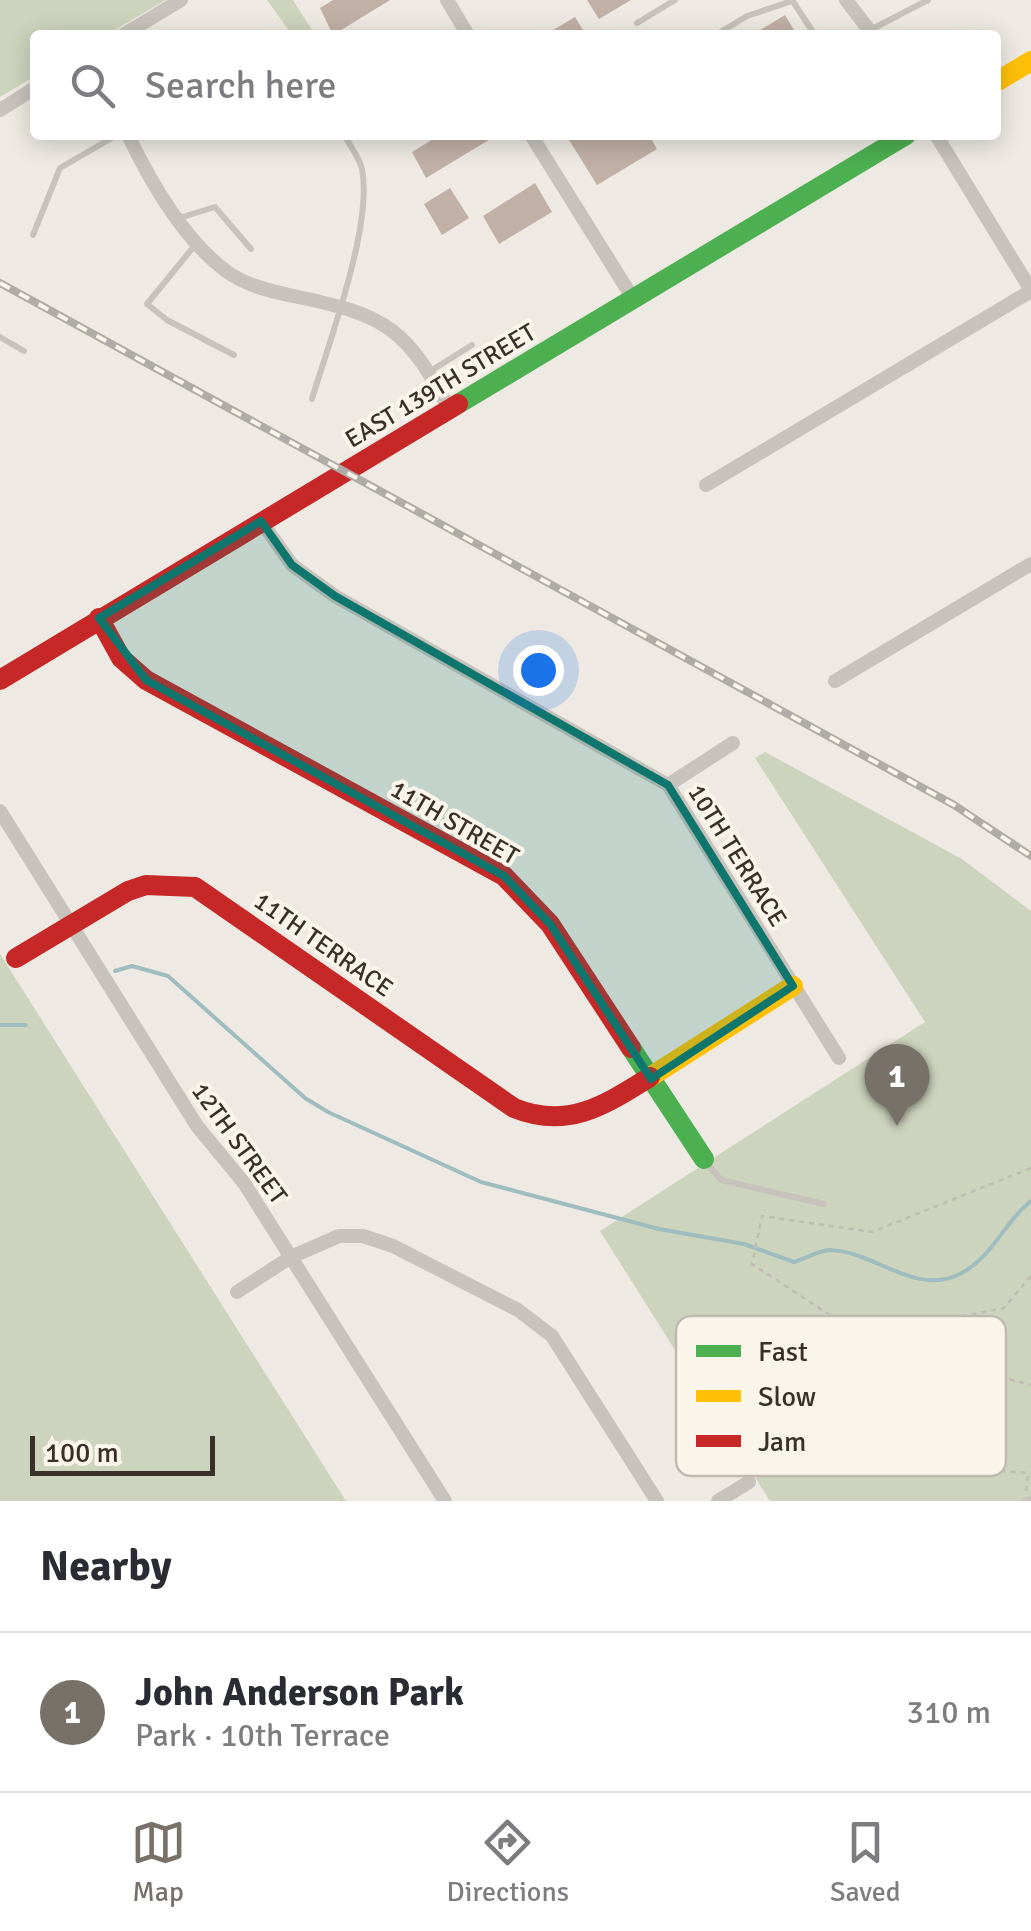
<!DOCTYPE html>
<meta charset="utf-8">
<style>
body{margin:0;font-family:Signika,sans-serif;background:#f7f7f7;color:#2b2b33}
.scale{position:absolute;left:30px;bottom:25px;width:185px;box-sizing:border-box;padding-left:10px;border:5px solid #393029;border-top:0;font-size:28px;line-height:35px;white-space:nowrap;color:#393029;-webkit-text-stroke:8px #faf5eb;paint-order:stroke}
.you{position:absolute;left:538px;top:670px;width:35px;height:35px;margin:-25px;border:8px solid #fff;border-radius:50%;background:#1a73e8;box-shadow:0 0 0 15px #1a73e833}
.badge{display:grid;place-items:center;width:65px;height:65px;border-radius:50%;background:#78716a;color:#fff;font-size:32px;font-weight:700}
.pin{position:absolute;translate:-50% -82px;filter:drop-shadow(0 2px 5px #0008)}
.pin::after{content:'';position:absolute;top:52px;width:35px;height:30px;background:inherit;clip-path:polygon(0 0,100% 0,50% 100%)}
.list{margin:0;padding:0;list-style:none}
h2{display:flex;justify-content:space-between;align-items:center;height:130px;margin:0;padding:0 40px;font-size:42px}
h2 small{font-size:32px;font-weight:400;color:#7c7c81}
.list li{display:grid;grid-template-columns:65px 1fr auto;gap:30px;align-items:center;box-sizing:border-box;height:160px;padding:0 40px;border-top:2px solid #e1e1e2}
.list b{display:block;font-size:38px;white-space:nowrap}
.list p{margin:0;font-size:32px;white-space:nowrap;color:#7c7c81}
.list em{font-size:32px;font-style:normal;color:#7c7c81}
.icon{flex:none;width:55px;height:55px;fill:none;stroke:currentColor;stroke-width:2;stroke-linecap:round;stroke-linejoin:round}
.map{position:relative;flex:none;width:1031px;height:1501px;overflow:hidden}
.search{position:absolute;background:#fff;box-shadow:0 5px 25px #0003;left:30px;right:30px;top:30px;height:110px;display:flex;align-items:center;gap:25px;box-sizing:border-box;padding:0 35px;border-radius:10px;color:#7c7c81;font-size:38px}
.sheet{height:290px;background:#fff}
nav{display:flex;justify-content:space-around;align-items:center;box-sizing:border-box;height:140px;border-top:2px solid #e1e1e2;background:#fff;font-size:28px;color:#7c7c81}
nav a{display:grid;justify-items:center;gap:5px}
nav .on{color:#78716a}
.map>svg:first-child{display:block}
.green{fill:#cdd4bd}
.lines{fill:none;stroke-linecap:round;stroke-linejoin:round}
.stream{stroke:#9fbcbf;stroke-width:4}
.building{fill:#c1b0a5}
.path{stroke:#c0bbb4;stroke-width:2.5;stroke-dasharray:5 5;stroke-linecap:butt}
.lane{stroke:#c7c2bc;stroke-width:6}
.street{stroke:#c7c2bc;stroke-width:14}
.fast{stroke:#4caf50;stroke-width:20}
.slow{stroke:#ffc107;stroke-width:20}
.jam{stroke:#c62828;stroke-width:20}
.rail-casing{stroke:#afaba6;stroke-width:8}
.rail{stroke:#faf5eb;stroke-width:4;stroke-dasharray:11;stroke-linecap:butt}
.marked{fill:#0f766e;fill-opacity:0.2;stroke:#0f766e;stroke-width:8;stroke-linejoin:round}
.labels{text-anchor:middle;stroke-width:8;stroke-linejoin:round;paint-order:stroke}
.street-label{font-size:25px;fill:#393029;stroke:#faf5eb}
.key{fill:#faf5eb;stroke:#c0bab1;stroke-width:2.5}
.key-label{font-size:28px;fill:#393029}
</style>
<div class="map">
<svg width="1031" height="1501" viewBox="0 0 1031 1501">
<rect width="100%" height="100%" fill="#eeeae3"/>
<path class="green" d="M0 0H166L106 35H35V76L0 97Z
M267 0H293L315 35H292Z
M765 752 962 859 1031 911V1501H770L600 1231 925 1022 755 758Z
M0 954 346 1501H0Z"/>
<g class="lines">
<path class="stream" d="M115 971 132 966 168 976 305 1098 328 1112 481 1182 659 1229 744 1244 794 1262C805 1259 819 1250 830 1250 875 1251 916 1298 962 1273 993 1256 1005 1221 1031 1201
M0 1025H26"/>
</g>
<path class="building" d="M333 0H390L333 35 320 8Z
M587 0H631L599 19Z
M785 15 797 35H752Z
M575 17 586 35H545Z
M440 135H497L426 178 412 152Z
M566 135H649L657 149 597 185Z
M535 183 552 212 499 244 483 216Z
M450 188 469 218 442 235 424 204Z"/>
<g class="lines">
<path class="path" d="M1031 1168 872 1232 762 1216 752 1264 830 1315 941 1462 953 1468 1031 1473
M1031 1276 1004 1308 948 1319 940 1328 949 1363 1031 1385
M771 1469 826 1451 900 1410
M1026 1491 1028 1474"/>
<path class="lane" d="M792 0 815 35
M637 23 675 0
M872 29 928 0
M719 33 747 16 792 1
M179 218 215 207 251 249
M33 235 60 168 117 135
M195 245 147 304 167 320 234 355
M0 337 24 351
M429 372 472 345
M312 399C329 342 373 226 362 169 360 158 350 146 344 135
M704 1160 721 1180 824 1204
M1025 1501 1031 1499"/>
<path class="street" d="M447 0 468 35
M846 0 873 35
M123 35 181 0
M0 110 35 88
M128 135C151 183 183 239 226 271 246 286 274 292 298 297 386 315 407 329 449 409
M531 135 632 297
M936 135 1031 290
M706 485 1031 291
M261 521 292 565 335 596 668 785 839 1058
M835 681 1031 564
M668 785 733 743
M0 811 197 1126 244 1183 445 1501
M237 1292 291 1257 339 1236H363L393 1246 518 1310 552 1336 657 1501
M718 1501 749 1482"/>
<path class="fast" d="M458 404 906 135
M631 1048 704 1159"/>
<path class="slow" d="M996 82 1031 61
M650 1077 793 986"/>
<path class="jam" d="M99 618 121 658 146 680 504 876 550 924 631 1048
M0 680 458 404
M16 958 128 891 146 885 195 887 514 1108C568 1130 605 1105 650 1077"/>
<g class="rail-casing">
<path id="rail" d="M0 283 954 805 1031 856"/>
</g>
<use href="#rail" class="rail"/>
</g>
<path class="marked" d="M261 521 292 565 335 596 668 785 793 986 651 1079 550 924 504 876 146 680 99 618Z"/>
<g class="labels">
<g class="street-label">
<text transform="translate(440 385) rotate(-31)" y="9">EAST 139TH STREET</text>
<text transform="translate(455 822) rotate(30)" y="9">11TH STREET</text>
<text transform="translate(738 855) rotate(58)" y="9">10TH TERRACE</text>
<text transform="translate(324 944) rotate(35)" y="9">11TH TERRACE</text>
<text transform="translate(240 1143) rotate(54)" y="9">12TH STREET</text>
</g>
</g>
<rect x="676" y="1316" width="330" height="160" rx="15" class="key"/>
<rect x="696" y="1345" width="45" height="12" fill="#4caf50"/>
<rect x="696" y="1390" width="45" height="12" fill="#ffc107"/>
<rect x="696" y="1435" width="45" height="12" fill="#c62828"/>
<g class="key-label">
<text x="758" y="1361">Fast</text>
<text x="758" y="1406">Slow</text>
<text x="758" y="1451">Jam</text>
</g>
</svg>
<div class="scale">100 m</div>
<div class="you"></div>
<div class="pin badge" style="left:897px;top:1126px">1</div>
<div class="search"><svg class="icon" aria-label="search" viewBox="0 0 24 24"><circle cx="10" cy="10" r="6"/><path d="M15 15l6 6"/></svg>Search here</div>
</div>
<section class="sheet">
<h2>Nearby<small></small></h2>
<ul class="list">
<li><span class="badge">1</span><div><b>John Anderson Park</b><p>Park · 10th Terrace</p></div><em>310 m</em></li>
</ul>
</section>
<nav>
<a class="on"><svg class="icon" aria-label="map" viewBox="0 0 24 24"><path d="M3 6l6-2 6 2 6-2v14l-6 2-6-2-6 2zM9 4v14M15 6v14"/></svg>Map</a>
<a><svg class="icon" aria-label="directions" viewBox="0 0 24 24"><path d="M12 3l9 9-9 9-9-9zM9 14v-3h6M13 9l2 2-2 2"/></svg>Directions</a>
<a><svg class="icon" aria-label="saved" viewBox="0 0 24 24"><path d="M7 4h10v16l-5-4-5 4z"/></svg>Saved</a>
</nav>
